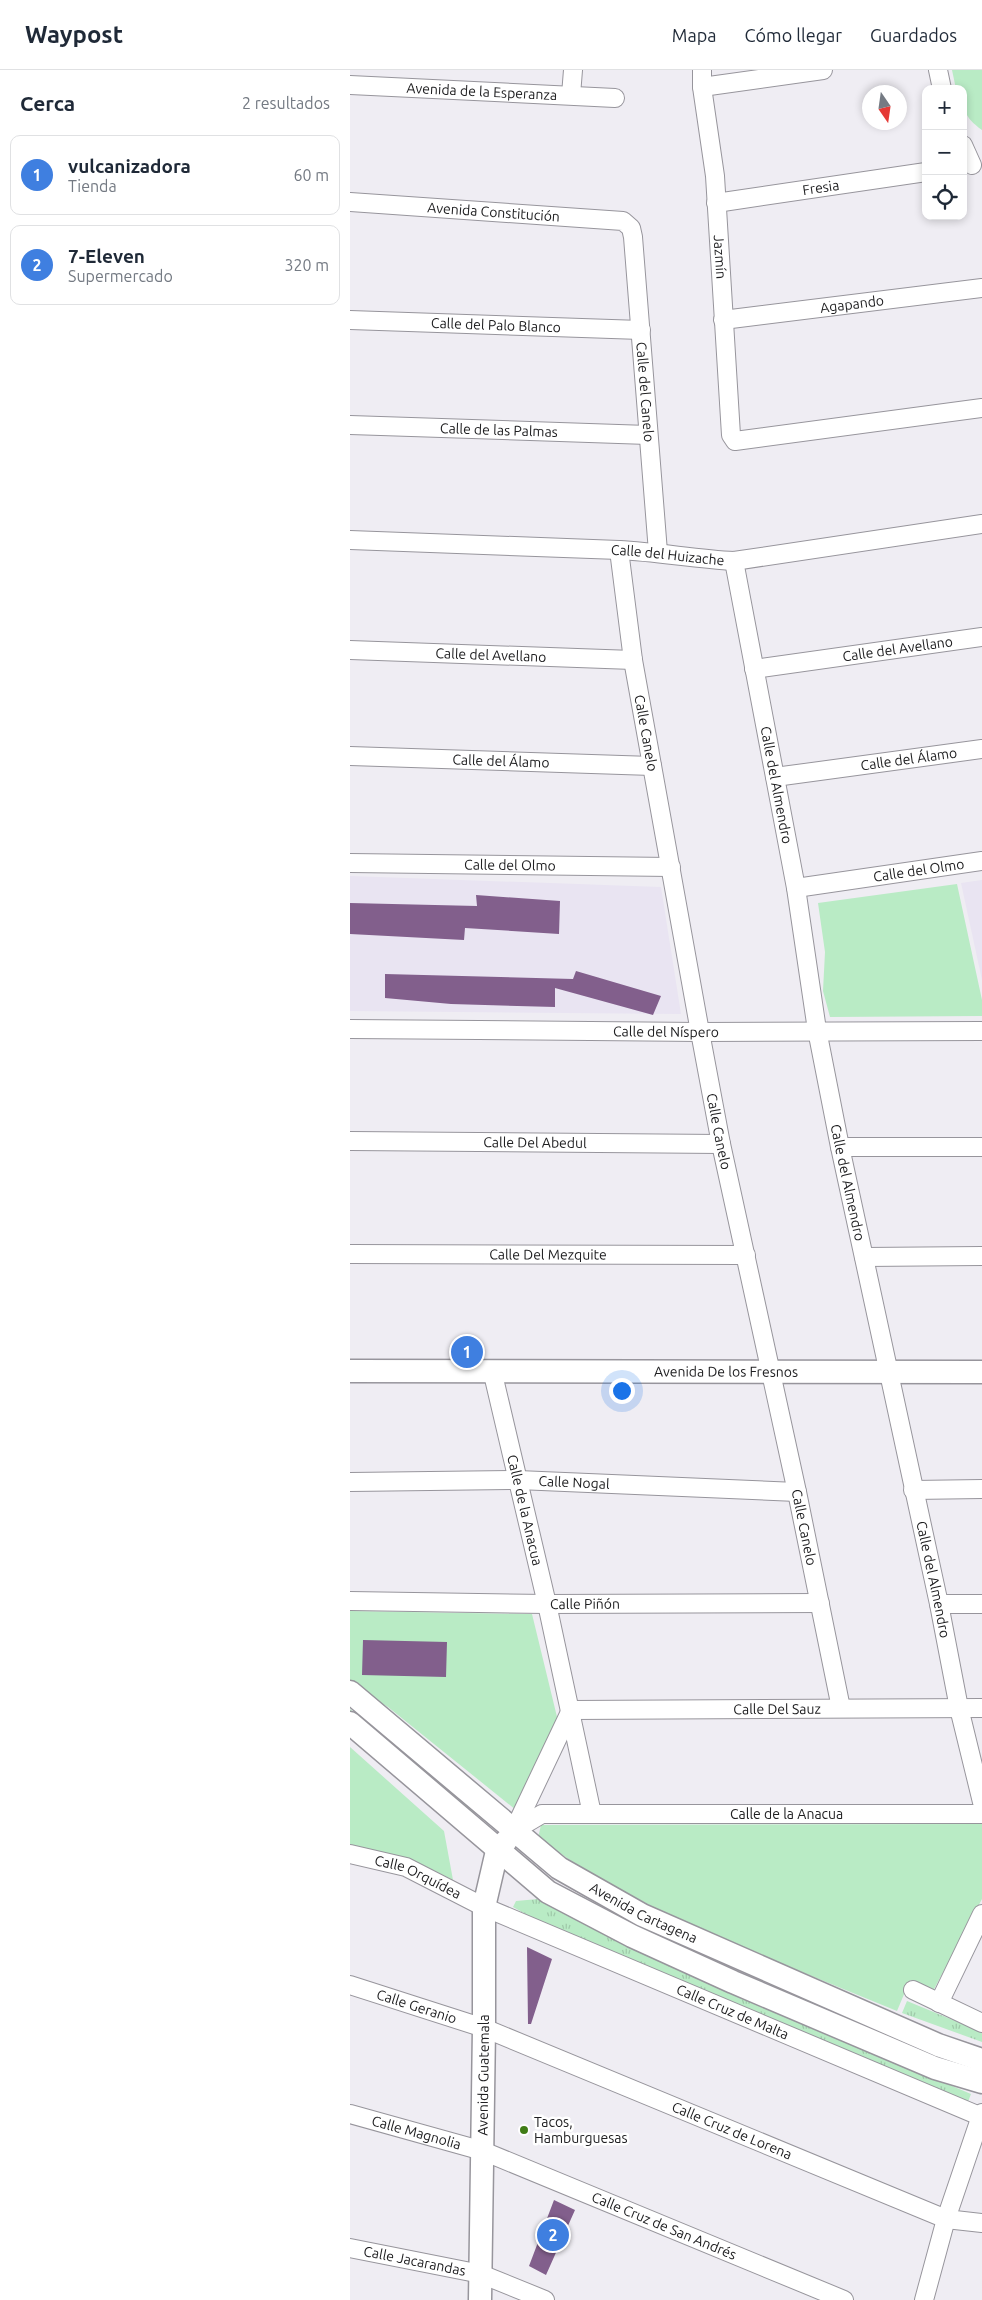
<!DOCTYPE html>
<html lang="es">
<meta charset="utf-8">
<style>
body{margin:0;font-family:Ubuntu,sans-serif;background:#f6f6f7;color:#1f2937}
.controls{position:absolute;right:15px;top:15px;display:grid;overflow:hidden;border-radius:10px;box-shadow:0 2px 8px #0003}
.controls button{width:45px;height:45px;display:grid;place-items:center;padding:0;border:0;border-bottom:1px solid #e0e1e3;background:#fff;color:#1f2937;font:25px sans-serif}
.compass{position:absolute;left:512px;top:15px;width:45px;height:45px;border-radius:50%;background:#fff;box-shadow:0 2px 8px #0003;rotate:167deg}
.you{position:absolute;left:271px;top:1320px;width:18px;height:18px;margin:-12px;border:4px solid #fff;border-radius:50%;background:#1a73e8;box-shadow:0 0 0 8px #1a73e833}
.badge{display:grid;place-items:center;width:32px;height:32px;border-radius:50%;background:#db2777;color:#fff;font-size:16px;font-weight:700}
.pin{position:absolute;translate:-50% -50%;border:2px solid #fff;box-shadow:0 1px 5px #0006}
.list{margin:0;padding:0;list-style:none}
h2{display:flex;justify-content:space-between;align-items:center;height:65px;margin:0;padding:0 20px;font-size:21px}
h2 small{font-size:16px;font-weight:400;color:#747a83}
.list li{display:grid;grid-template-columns:32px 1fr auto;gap:15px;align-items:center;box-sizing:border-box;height:80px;margin:0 10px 10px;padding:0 10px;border:1px solid #e0e1e3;border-radius:10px}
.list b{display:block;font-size:19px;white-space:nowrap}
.list p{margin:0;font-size:16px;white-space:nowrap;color:#747a83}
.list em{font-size:16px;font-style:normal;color:#747a83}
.icon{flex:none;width:28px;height:28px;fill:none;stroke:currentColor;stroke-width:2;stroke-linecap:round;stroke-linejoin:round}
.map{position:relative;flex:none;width:632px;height:2230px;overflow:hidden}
header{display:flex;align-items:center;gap:30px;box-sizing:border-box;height:70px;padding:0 25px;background:#fff;border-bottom:1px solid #e0e1e3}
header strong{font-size:24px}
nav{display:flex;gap:28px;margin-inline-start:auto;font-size:18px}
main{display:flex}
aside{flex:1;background:#fff}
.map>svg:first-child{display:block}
.built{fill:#e9e4f2}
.grass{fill:url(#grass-tufts)}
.park{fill:#b9ebc5}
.building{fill:#825f8c}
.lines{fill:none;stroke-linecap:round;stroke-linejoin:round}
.minor-casing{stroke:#97959c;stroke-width:20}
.tertiary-casing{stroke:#97959c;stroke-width:25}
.minor{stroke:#fff;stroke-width:18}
.tertiary{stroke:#fff;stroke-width:22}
.poi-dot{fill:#407c16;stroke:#fff;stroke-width:2}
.labels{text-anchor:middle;stroke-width:5;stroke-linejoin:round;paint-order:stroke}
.street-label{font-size:14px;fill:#202022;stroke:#fff}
.poi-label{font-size:14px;fill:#202022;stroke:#fff;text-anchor:start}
</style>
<header>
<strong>Waypost</strong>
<nav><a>Mapa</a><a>Cómo llegar</a><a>Guardados</a></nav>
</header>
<main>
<aside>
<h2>Cerca<small>2 resultados</small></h2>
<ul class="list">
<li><span class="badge" style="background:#3f7fe0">1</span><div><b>vulcanizadora</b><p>Tienda</p></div><em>60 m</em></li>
<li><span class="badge" style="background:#3f7fe0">2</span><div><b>7-Eleven</b><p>Supermercado</p></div><em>320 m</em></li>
</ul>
</aside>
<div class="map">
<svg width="632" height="2230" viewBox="0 0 632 2230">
<defs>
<pattern id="grass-tufts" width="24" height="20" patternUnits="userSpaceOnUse" patternTransform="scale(1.25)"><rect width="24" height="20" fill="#b9ebc5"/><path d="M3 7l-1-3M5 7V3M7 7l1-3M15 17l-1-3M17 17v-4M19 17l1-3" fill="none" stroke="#9fc9a9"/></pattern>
</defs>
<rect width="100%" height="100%" fill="#efedf3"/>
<path class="built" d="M0 806 311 817 331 944 0 941Z
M632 810V910L611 813Z"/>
<path class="grass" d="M0 1639 123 1739 126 1752 0 1650Z
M188 1829 391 1926 621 2024 616 2037 195 1855 163 1837 166 1831Z
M557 1931 632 1962V1972L552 1943Z"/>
<path class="park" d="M602 0H632V60C614 47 613 40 613 19H606Z
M607 814 632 930V946L480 947 473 921 475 882 468 833Z
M0 1541 182 1544 208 1651 166 1740 38 1637 0 1615Z
M0 1677 94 1761 103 1810 60 1789 0 1777Z
M632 1754V1829L583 1921 560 1910 547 1941 337 1855 236 1801 188 1768 191 1755Z"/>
<path class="building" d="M126 825 210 831 209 864 115 858 114 870 0 864V833L127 836Z
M226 901 311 926 303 945 205 918V937L101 934 35 928V904L223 909Z
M13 1570 97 1572 96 1607 12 1605Z
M177 1877 202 1889 181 1954H178Z
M204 2130 225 2140 196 2205 179 2196Z"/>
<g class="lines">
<g class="minor-casing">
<g id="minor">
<path id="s1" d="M352 0V17L365 106 381 365 385 371 632 338"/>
<path d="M588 0 592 19"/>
<path id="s2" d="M0 15 265 28"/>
<path d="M352 17 473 0"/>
<path d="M221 25 223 0"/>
<path d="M613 75 622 95"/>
<path id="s3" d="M0 132 273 151 281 158 283 167 308 482"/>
<path id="s4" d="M366 133 576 102"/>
<path id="s5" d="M0 250 291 260"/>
<path id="s6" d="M373 250 632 218"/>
<path id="s7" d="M0 355 298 365"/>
<path id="s8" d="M0 470 269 480C308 482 346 489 384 491L632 454"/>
<path id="s9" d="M269 480 283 590 350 962 371 1074 447 1422 491 1638"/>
<path id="s10" d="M384 491 446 818 467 960 490 1077 589 1534 609 1638 632 1732"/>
<path id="s11" d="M0 580 283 590"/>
<path id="s12" d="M404 599 632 567"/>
<path id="s13" d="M0 686 302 696"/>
<path id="s14" d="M425 707 632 679"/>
<path id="s15" d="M0 793 321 797"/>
<path id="s16" d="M446 818 632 791"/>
<path id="s17" d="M0 959 350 962 632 961"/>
<path id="s18" d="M0 1071 371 1074"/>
<path d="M490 1077H632"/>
<path id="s19" d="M0 1184 396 1185"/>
<path d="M514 1187 632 1186"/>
<path id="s20" d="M142 1300 197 1534 242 1744"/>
<path id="s21" d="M0 1412 168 1410 447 1422"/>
<path d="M563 1420 632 1419"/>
<path id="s22" d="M0 1531 197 1534 470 1533"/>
<path d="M589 1534H632"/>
<path id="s23" d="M164 1760 221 1640 632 1638"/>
<path id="s24" d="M165 1760 192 1744H632"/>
<path id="s25" d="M0 1784 56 1797 134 1837 632 2047"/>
<path id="s26" d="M0 1915 134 1958 596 2149 632 2153"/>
<path d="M563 1920 632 1953"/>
<path d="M589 1933 632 1844"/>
<path id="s27" d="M0 2044 133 2081 494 2230"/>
<path id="s28" d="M0 2178 131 2204 195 2230"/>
<path d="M574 2230 596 2149 632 2043"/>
</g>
</g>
<g class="tertiary-casing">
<g id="tertiary">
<path id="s29" d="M0 1301 632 1302"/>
<path id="s30" d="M0 1622 209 1798 292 1845 588 1975 632 1990"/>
<path d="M0 1653 198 1822 282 1866 383 1912 585 1998 632 2012"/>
<path id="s31" d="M130 2230 134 1958V1837L147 1781 156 1771"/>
</g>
</g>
<use href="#minor" class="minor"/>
<use href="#tertiary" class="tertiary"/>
</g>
<circle class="poi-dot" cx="174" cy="2060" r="5"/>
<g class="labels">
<g class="street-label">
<text dy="5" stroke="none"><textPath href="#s2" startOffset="132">Avenida de la Esperanza</textPath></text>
<text dy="5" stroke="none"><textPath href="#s4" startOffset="106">Fresia</textPath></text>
<text dy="5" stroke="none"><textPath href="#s3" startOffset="144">Avenida Constitución</textPath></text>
<text dy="5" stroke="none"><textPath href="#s1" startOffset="188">Jazmín</textPath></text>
<text dy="5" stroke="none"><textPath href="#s6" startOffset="130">Agapando</textPath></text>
<text dy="5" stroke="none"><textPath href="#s5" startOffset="146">Calle del Palo Blanco</textPath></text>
<text dy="5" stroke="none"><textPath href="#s3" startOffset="449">Calle del Canelo</textPath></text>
<text dy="5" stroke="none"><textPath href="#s7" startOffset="149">Calle de las Palmas</textPath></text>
<text dy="5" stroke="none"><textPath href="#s8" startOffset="318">Calle del Huizache</textPath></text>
<text dy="5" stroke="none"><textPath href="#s12" startOffset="145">Calle del Avellano</textPath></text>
<text dy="5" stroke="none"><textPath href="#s11" startOffset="141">Calle del Avellano</textPath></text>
<text dy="5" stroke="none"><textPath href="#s9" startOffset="185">Calle Canelo</textPath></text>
<text dy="5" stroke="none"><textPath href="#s14" startOffset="135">Calle del Álamo</textPath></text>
<text dy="5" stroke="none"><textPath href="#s13" startOffset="151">Calle del Álamo</textPath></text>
<text dy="5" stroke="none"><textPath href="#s10" startOffset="228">Calle del Almendro</textPath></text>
<text dy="5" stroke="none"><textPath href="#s15" startOffset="160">Calle del Olmo</textPath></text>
<text dy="5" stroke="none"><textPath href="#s16" startOffset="124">Calle del Olmo</textPath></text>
<text dy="5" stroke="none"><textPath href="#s17" startOffset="316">Calle del Níspero</textPath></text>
<text dy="5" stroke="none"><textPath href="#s9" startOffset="590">Calle Canelo</textPath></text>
<text dy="5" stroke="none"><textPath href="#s18" startOffset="185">Calle Del Abedul</textPath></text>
<text dy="5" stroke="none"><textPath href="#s10" startOffset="632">Calle del Almendro</textPath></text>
<text dy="5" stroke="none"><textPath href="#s19" startOffset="198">Calle Del Mezquite</textPath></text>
<text dy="5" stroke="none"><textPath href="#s29" startOffset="376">Avenida De los Fresnos</textPath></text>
<text dy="5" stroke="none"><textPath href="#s21" startOffset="224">Calle Nogal</textPath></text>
<text dy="5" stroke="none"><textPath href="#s20" startOffset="144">Calle de la Anacua</textPath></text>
<text dy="5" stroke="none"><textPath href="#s9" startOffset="995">Calle Canelo</textPath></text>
<text dy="5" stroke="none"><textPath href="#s10" startOffset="1038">Calle del Almendro</textPath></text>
<text dy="5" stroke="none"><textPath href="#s22" startOffset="235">Calle Piñón</textPath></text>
<text dy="5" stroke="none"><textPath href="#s23" startOffset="339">Calle Del Sauz</textPath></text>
<text dy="5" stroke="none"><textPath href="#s24" startOffset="276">Calle de la Anacua</textPath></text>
<text dy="5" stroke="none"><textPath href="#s25" startOffset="72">Calle Orquídea</textPath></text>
<text dy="5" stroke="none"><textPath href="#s30" startOffset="369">Avenida Cartagena</textPath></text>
<text dy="5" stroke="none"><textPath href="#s26" startOffset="70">Calle Geranio</textPath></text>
<text dy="5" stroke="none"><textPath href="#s25" startOffset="415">Calle Cruz de Malta</textPath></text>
<text dy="5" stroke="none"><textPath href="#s31" startOffset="225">Avenida Guatemala</textPath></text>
<text dy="5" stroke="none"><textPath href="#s26" startOffset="409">Calle Cruz de Lorena</textPath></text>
<text dy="5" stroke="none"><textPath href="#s27" startOffset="69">Calle Magnolia</textPath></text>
<text dy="5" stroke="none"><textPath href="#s27" startOffset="334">Calle Cruz de San Andrés</textPath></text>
<text dy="5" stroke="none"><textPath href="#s28" startOffset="66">Calle Jacarandas</textPath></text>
</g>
<g class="poi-label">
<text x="184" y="2057">Tacos,<tspan x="184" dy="16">Hamburguesas</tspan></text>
</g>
</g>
</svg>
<div class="controls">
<button>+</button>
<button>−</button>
<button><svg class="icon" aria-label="locate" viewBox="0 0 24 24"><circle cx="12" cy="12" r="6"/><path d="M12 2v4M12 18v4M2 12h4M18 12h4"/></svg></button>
</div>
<svg class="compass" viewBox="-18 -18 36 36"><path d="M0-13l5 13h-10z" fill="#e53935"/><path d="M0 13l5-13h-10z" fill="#747a83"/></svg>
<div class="you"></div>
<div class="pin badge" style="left:117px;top:1282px;background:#3f7fe0">1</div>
<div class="pin badge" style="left:203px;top:2165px;background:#3f7fe0">2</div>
</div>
</main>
